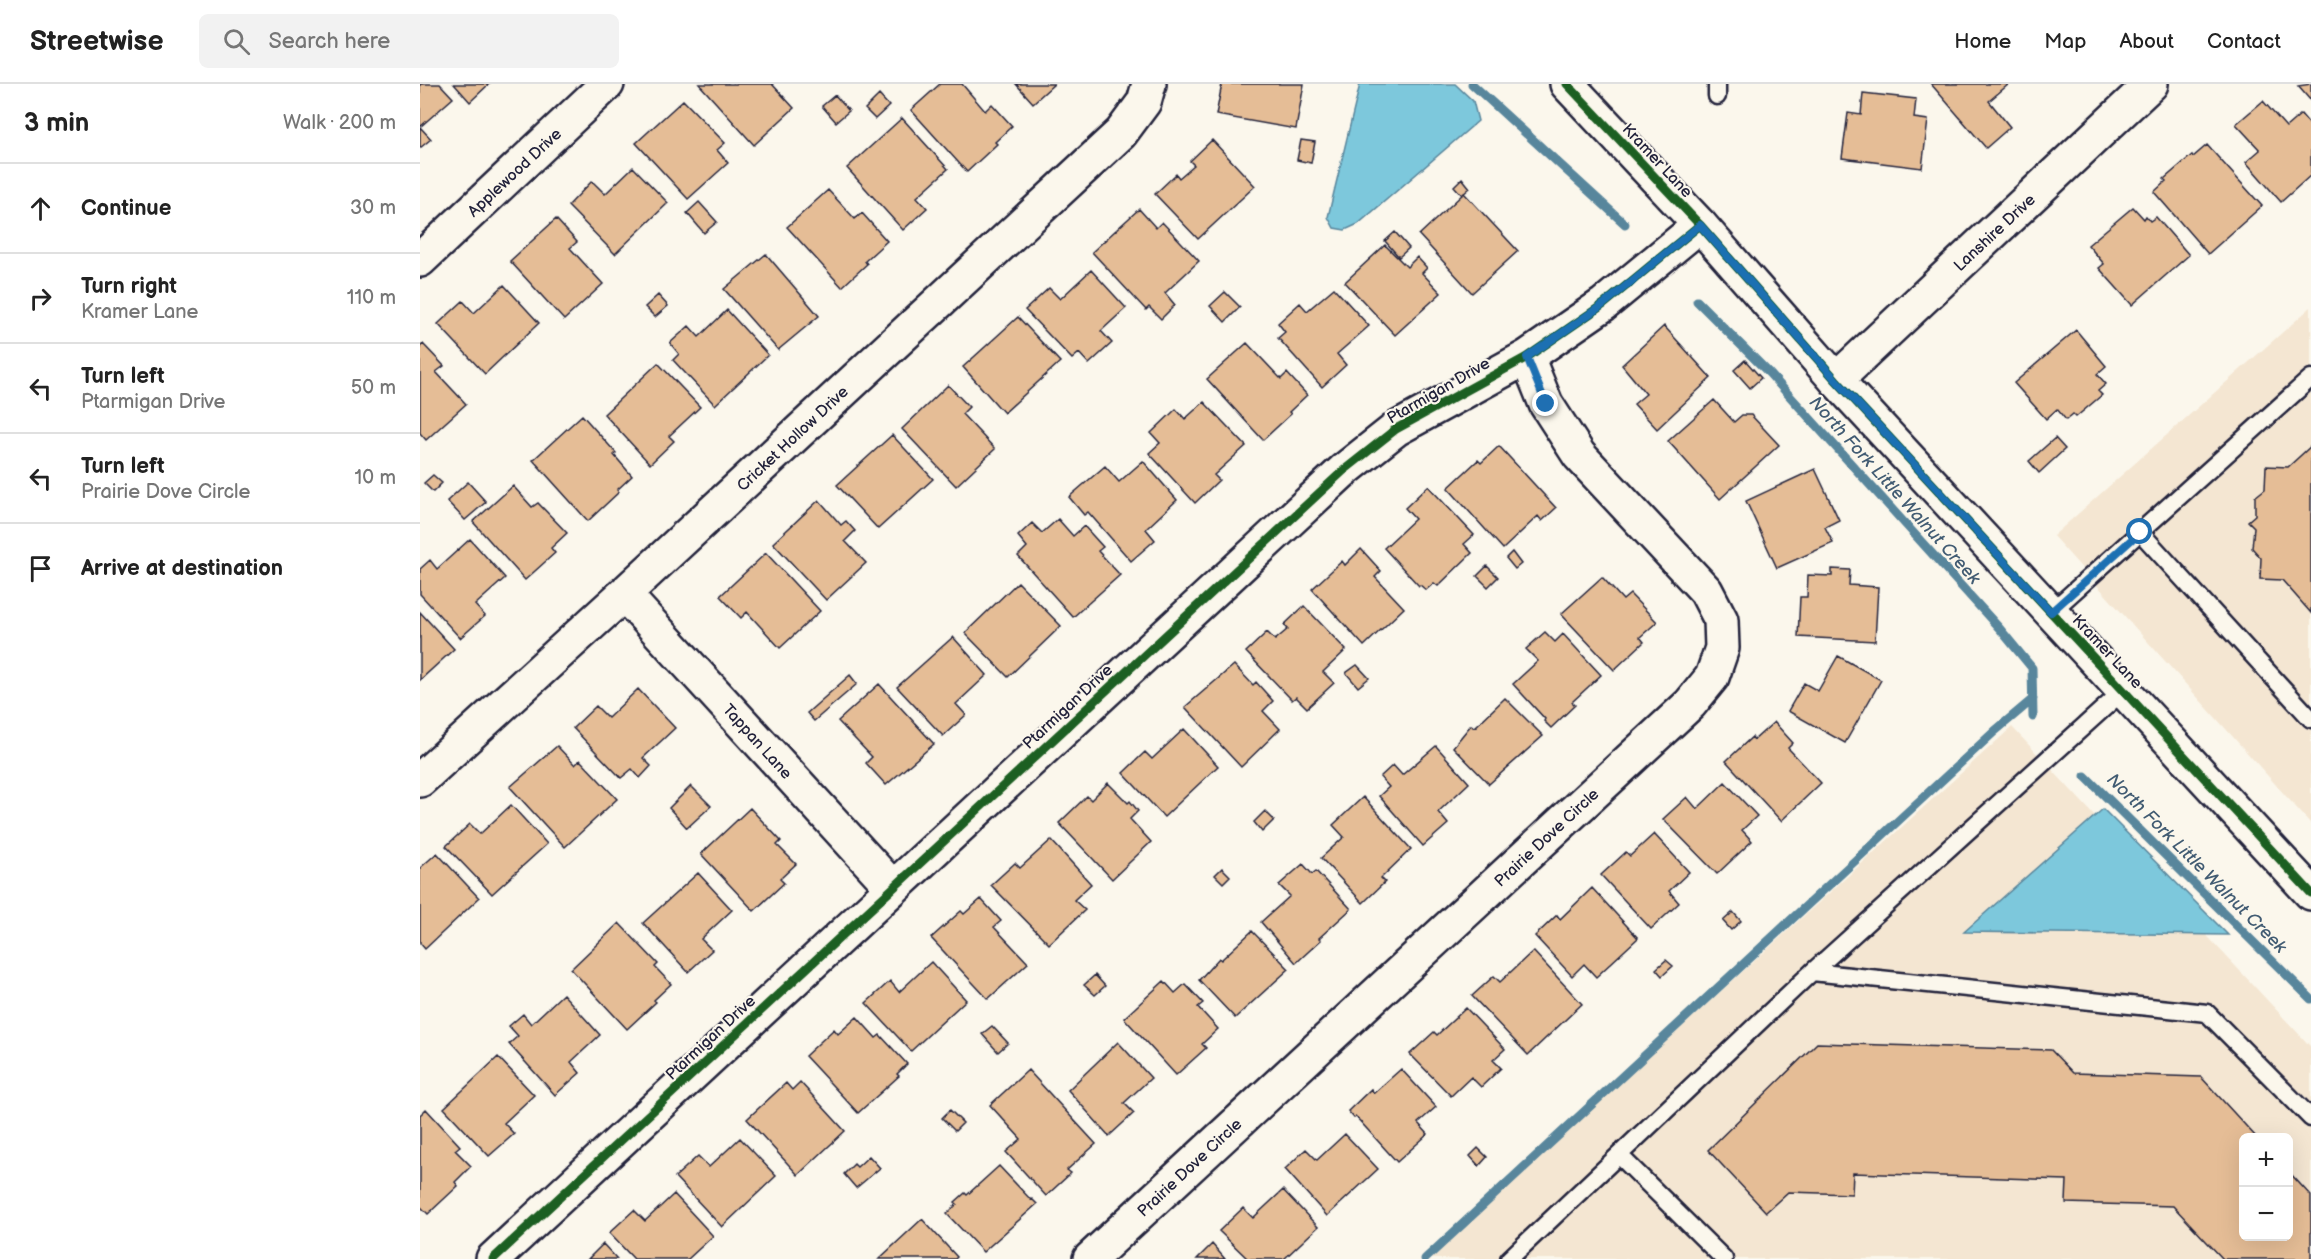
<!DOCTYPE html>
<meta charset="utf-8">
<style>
body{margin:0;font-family:"Balsamiq Sans",sans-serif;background:#f2f2f2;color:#222}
.controls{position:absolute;right:18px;bottom:18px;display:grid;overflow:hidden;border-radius:9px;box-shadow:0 6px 24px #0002}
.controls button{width:54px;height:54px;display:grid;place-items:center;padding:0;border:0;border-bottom:2px solid #e0e0e0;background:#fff;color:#222;font:30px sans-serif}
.stop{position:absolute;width:18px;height:18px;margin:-14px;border:4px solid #1f6fb2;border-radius:50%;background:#fff}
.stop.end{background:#1f6fb2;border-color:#fff;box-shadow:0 2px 6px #0008}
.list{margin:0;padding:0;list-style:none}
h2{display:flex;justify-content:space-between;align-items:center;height:78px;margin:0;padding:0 24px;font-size:26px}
h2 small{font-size:20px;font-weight:400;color:#767676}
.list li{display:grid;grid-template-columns:39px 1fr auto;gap:18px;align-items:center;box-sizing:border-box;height:90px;padding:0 24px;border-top:2px solid #e0e0e0}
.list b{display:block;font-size:22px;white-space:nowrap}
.list p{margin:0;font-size:20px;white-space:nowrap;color:#767676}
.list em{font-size:20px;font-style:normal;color:#767676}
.icon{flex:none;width:33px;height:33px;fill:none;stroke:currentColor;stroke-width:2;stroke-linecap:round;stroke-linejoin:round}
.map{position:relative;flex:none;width:1891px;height:1175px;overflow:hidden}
header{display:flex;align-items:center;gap:36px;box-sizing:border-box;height:84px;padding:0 30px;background:#fff;border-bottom:2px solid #e0e0e0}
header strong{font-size:28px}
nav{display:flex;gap:33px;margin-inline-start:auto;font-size:21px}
.search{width:420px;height:54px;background:#f2f2f2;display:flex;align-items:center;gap:15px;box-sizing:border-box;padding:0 21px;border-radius:9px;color:#767676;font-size:22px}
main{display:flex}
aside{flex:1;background:#fff}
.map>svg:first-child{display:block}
.built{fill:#f4e6d2;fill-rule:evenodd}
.water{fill:#7dc8dc;stroke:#59869c;stroke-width:1.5}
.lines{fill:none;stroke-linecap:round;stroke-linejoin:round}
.stream{stroke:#59869c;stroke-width:9}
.building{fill:#e5bd96;stroke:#22223b;stroke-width:1.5}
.service-casing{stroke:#22223b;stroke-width:21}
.minor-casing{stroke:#22223b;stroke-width:38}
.tertiary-casing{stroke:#22223b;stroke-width:38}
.service{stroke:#fbf7ec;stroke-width:16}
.minor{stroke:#fbf7ec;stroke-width:33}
.tertiary{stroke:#fbf7ec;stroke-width:33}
.cycleway-casing{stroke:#fbf7ec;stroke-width:13}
.cycleway{stroke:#1b5e20;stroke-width:9}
.route{stroke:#1f6fb2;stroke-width:8}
.labels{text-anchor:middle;stroke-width:4.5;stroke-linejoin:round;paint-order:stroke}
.street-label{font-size:16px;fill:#22223b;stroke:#fbf7ec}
.water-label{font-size:18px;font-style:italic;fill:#425c73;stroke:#fbf7ec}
</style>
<header>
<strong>Streetwise</strong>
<div class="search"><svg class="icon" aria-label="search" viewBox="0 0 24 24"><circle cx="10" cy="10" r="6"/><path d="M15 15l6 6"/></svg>Search here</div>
<nav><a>Home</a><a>Map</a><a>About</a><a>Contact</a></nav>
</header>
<main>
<aside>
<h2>3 min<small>Walk · 200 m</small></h2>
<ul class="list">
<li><svg class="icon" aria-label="ahead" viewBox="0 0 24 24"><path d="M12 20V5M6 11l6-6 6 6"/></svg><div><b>Continue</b></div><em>30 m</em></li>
<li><svg class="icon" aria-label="right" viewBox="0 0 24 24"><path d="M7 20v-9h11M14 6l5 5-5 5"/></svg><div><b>Turn right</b><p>Kramer Lane</p></div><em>110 m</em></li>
<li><svg class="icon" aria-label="left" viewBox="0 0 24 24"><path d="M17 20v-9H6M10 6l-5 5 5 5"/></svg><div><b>Turn left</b><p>Ptarmigan Drive</p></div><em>50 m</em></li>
<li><svg class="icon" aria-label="left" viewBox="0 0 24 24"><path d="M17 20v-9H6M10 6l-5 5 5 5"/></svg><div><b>Turn left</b><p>Prairie Dove Circle</p></div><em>10 m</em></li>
<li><svg class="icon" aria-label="arrive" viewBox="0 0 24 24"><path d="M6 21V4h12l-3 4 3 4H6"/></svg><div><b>Arrive at destination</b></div></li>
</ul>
</aside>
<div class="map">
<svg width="1891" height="1175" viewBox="0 0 1891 1175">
<rect width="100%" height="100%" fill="#fbf7ec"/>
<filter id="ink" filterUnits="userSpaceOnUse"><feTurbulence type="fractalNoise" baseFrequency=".0167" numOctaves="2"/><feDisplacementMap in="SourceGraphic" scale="12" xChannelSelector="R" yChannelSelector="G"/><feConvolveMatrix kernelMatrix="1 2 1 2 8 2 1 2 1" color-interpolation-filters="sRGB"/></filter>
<g filter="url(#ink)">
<path class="built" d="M1891 223V740L1633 452Z
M1592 643 1891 963V1175H1006ZM1824 1054H1868V1152H1824Z"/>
<path class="water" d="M940 0H1035L1053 17 1058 37 938 140 925 146 914 144 908 133Z
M1683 725 1808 851 1544 848Z"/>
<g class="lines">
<path class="stream" d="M1052 0 1205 140
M1277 217 1349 289 1580 545 1612 584 1613 633
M1665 692 1891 915
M1005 1175 1575 647 1613 615"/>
</g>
<path class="building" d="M0 0H20L33 14 0 43 11 55 0 64Z
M34 0H69L50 18Z
M279 0H352L374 24 334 61Z
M520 0H542L565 27 572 20 592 42 575 58 577 60 547 88 491 26Z
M596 0H634L613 19Z
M802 0H884L876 45 796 31Z
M1511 0H1589L1569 17 1590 43 1566 64Z
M1891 0V17L1878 2Z
M1443 9 1496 15 1494 34 1508 36 1502 84 1422 74 1428 29 1441 31Z
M415 11 429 27 416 38 402 22Z
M459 11 469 22 455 35 445 25Z
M263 16 305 59 297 66 308 79 268 115 216 59Z
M1843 17 1866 43 1881 30 1891 42V91L1861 118 1826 78 1840 66 1816 40Z
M482 34 528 85 497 113 507 124 483 146 427 84Z
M792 56 835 102 778 155 735 110 756 90 759 94 774 81 770 77Z
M881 56 895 58 891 79 877 76Z
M1787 61 1842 122 1788 170 1734 108 1746 97 1744 95 1772 71 1773 73Z
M213 83 248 119 195 170 148 122 172 97 185 110Z
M1042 94 1050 104 1042 111 1034 102Z
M408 106 435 135 442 129 467 157 445 177 447 180 422 203 367 143Z
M1044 109 1098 167 1052 209 999 151Z
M279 118 297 138 284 149 267 129Z
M1713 123 1724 135 1726 132 1730 137 1736 133 1769 171 1712 221 1679 184 1684 180 1668 161Z
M719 125 736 144 742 138 779 177 745 209 755 221 741 235 729 223 726 226 672 168Z
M136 135 157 158 150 164 183 200 144 236 90 177Z
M975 148 989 164 979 173 965 157Z
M965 161 987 183 997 173 1007 184 1002 189 1021 209 975 251 925 198Z
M346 170 399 232 358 266 304 205Z
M671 186 706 224 681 247 692 259 669 280 659 269 652 275 605 226 629 204 640 215Z
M84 201 119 239 65 290 18 240 43 217 54 229Z
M914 204 949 242 917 270 926 281 902 303 858 254 865 248 858 239 880 219 887 227Z
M805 208 820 223 805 238 790 222Z
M238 211 248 222 235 233 225 223Z
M307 226 348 271 295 321 253 276 259 270 250 259 269 242 279 253Z
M598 233 640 278 584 329 543 283Z
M1244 242 1291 294 1237 345 1214 320 1226 310 1202 281Z
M1656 246 1686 282 1677 290 1686 300 1678 307 1682 311 1656 333 1653 330 1646 336 1637 325 1626 335 1594 299Z
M827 259 861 295 867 289 887 311 869 328 871 330 843 356 787 295Z
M3 260 24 282 16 288 46 320 6 356 0 349V263Z
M1325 276 1341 294 1330 304 1314 286Z
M238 279 280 323 249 352 254 357 230 380 184 330Z
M528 301 549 323 542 330 575 365 536 402 482 345Z
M1294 316 1314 338 1322 331H1331L1359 361 1300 415 1248 357Z
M784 318 826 362 794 391 799 396 775 419 729 369 740 359 731 349 756 325 765 335Z
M162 331 196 369 194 371 212 392 197 406 199 408 168 437 113 376Z
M472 351 513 395 458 445 417 401Z
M1635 354 1645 365 1619 389 1609 377Z
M1079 362 1136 424 1122 437 1118 432 1083 465 1028 404 1058 376 1061 379Z
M1891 362V529L1862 496 1840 495 1841 474 1832 464 1834 443 1828 437 1835 431V413L1845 405 1846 382 1868 383Z
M723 377 757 416 726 445 735 456 711 477 668 428 664 431 649 413 685 382 699 398Z
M1395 385 1419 436 1405 443 1413 459 1357 484 1326 417Z
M13 391 22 399 13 408 4 399Z
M48 398 66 418 45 436 27 417Z
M93 402 112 423 118 419 147 449 131 464 135 469 105 496 53 438Z
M1008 402 1054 451 1044 460 1052 469 1018 502 1014 499 1006 506 1000 501 999 502 964 464 995 435 985 424Z
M399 416 421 441 426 437 435 447 425 457 446 479 406 516 353 459Z
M638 435 653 452 664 442 683 463 678 467 700 491 653 533 598 472 607 463 598 452 612 439 622 449Z
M50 455 85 494 55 521 65 532 40 554 0 510V485L10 476 17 485Z
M941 465 961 487 955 493 984 524 944 562 892 505 922 477 925 481Z
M1092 468 1101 480 1095 485 1086 474Z
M346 469 400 527 360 564 327 528 321 534 300 512Z
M1067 482 1078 493 1068 503 1057 492Z
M1412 485 1430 486 1429 501 1458 503 1455 557 1378 553 1380 513H1387L1388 491 1412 492Z
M1182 493 1203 516 1210 510 1237 538 1220 553 1224 558 1194 586 1141 530Z
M598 498 641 542 588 593 545 549Z
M884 522 926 566 903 588 914 599 887 624 876 613 872 616 826 568 847 548 855 556 868 545 864 541Z
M0 528 34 565 0 596Z
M1125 548 1135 558 1143 550 1181 591 1152 618 1155 621 1131 644 1124 637 1125 635 1093 600 1118 577 1106 565Z
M533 553 567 591 536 620 546 631 523 652 477 603Z
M1418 572 1461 596 1425 659 1368 627 1384 599 1398 607Z
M814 581 833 601 836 598 853 617 843 627 860 645 821 683 765 623Z
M937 581 949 594 938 603 926 589Z
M430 591 437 600 394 637 387 629Z
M459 600 514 660 466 701 446 679 452 673 418 637Z
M218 605 255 644 223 674 231 682 220 694 212 685 201 694 153 644 176 622 188 634Z
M1085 614 1123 652 1069 700 1033 663 1051 641 1055 643Z
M1354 638 1373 659 1368 664 1401 699 1361 737 1306 677 1332 653 1334 656Z
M764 645 798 682 744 733 703 689 725 668 732 675Z
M137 662 155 681 160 676 197 715 145 763 90 703Z
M1016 662 1049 699 1018 728 1028 740 1003 762 959 712 969 703 960 693 973 681 982 691Z
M1305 698 1337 732 1322 746 1332 757 1297 790 1243 735 1267 713 1277 725Z
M688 699 708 719 710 717 718 727 710 735 731 758 692 795 639 739 667 712 671 716Z
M271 702 291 722 267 744 249 724Z
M943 713 991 765 961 794 965 798 943 819 901 774 924 753 913 741Z
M91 721 127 760 72 810 26 762 50 740 60 750Z
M330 724 361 757 357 761 376 780 360 795 364 799 334 827 281 770Z
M845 727 854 736 842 748 834 738Z
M1234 750 1269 788 1249 807 1259 819 1231 845 1181 791 1206 768 1210 772Z
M631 756 671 800 654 816 665 826 629 860 571 801 595 779 600 784Z
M17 769 59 814 5 865 0 859V784Z
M883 780 892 790 896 787 931 825 899 854 901 856 876 879 841 838 870 812 859 801Z
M802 784 810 792 803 799 795 791Z
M278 789 312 826 281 855 292 866 268 888 223 839Z
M1172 804 1218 854 1176 893 1164 880 1152 892 1115 852 1137 831 1140 835Z
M561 815 581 837 574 843 608 879 568 915 511 854 541 827 544 830Z
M1313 828 1321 837 1311 846 1303 837Z
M199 839 238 880 235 883 251 900 234 916 236 918 207 945 151 885Z
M832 847 869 885 815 934 779 896 799 874 801 876Z
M1113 867 1162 920 1108 971 1052 912 1074 892 1080 898Z
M1246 876 1253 882 1242 892 1236 885Z
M511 878 546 916 491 967 446 919 470 897 479 908Z
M675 891 685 902 675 911 664 901Z
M744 897 755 909 765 900 783 919 778 923 798 945 782 960 786 964 756 991 704 934Z
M143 910 180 951 151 978 160 989 135 1011 89 960 98 952 89 942 103 930 111 940Z
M1046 924 1085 965 1073 976 1081 984 1061 1003 1051 993 1031 1012 990 970 1014 948 1017 951Z
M437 933 456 954 460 951 487 980 477 990 479 992 438 1029 385 972 414 945 418 950Z
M572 942 588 959 578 968 562 950Z
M698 958 731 994 704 1019 714 1029 689 1052 648 1006Z
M1397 959 1631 966 1653 989 1781 993 1837 1054H1824V1152H1868V1087L1891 1112V1175H1803L1753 1122 1646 1119 1647 1096 1433 1089 1432 1110 1368 1108 1346 1128 1288 1066Z
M78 973 114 1011 84 1039 94 1050 69 1072 24 1024Z
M981 985 1016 1023 998 1039 1008 1050 977 1078 936 1033 934 1034 928 1027 951 1005 954 1009Z
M608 986 676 1060 647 1086 651 1089 626 1112 586 1068 601 1055 570 1021Z
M380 998 425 1047 378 1091 327 1035 366 999 372 1006Z
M6 1025 40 1062 35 1066 51 1082 35 1098 38 1102 8 1130 0 1122V1031Z
M530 1026 543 1039 535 1047 522 1034Z
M925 1050 958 1085 907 1132 865 1085 886 1065 897 1076Z
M320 1054 356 1092 302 1143 255 1093 278 1072 289 1083Z
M1058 1064 1067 1073 1059 1082 1050 1072Z
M449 1072 460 1084 436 1104 424 1090 434 1080 437 1083Z
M579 1082 611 1116 612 1115 617 1120 563 1168 527 1130 537 1120 535 1118 545 1109 547 1111Z
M863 1106 898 1143 864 1175H828L799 1147 823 1124 833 1134Z
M254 1110 293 1152 268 1175H214L189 1149 214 1126 225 1137Z
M502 1135 537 1173 535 1175H459Z
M183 1160 197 1175H168Z
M792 1160 805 1175H777Z"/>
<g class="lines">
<g class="service-casing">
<path id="service" d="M1297 12V0
M1720 448 1891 635
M1631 528 1891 294
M1392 888 1787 929 1891 1034
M1199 1071 1304 1175
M1089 1175 1392 888 1704 606"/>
</g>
<g class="minor-casing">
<path id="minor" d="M0 176 187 0
M1416 296 1731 0
M204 510 473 804
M0 696 204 510 701 49 724 18 729 0
M73 1175 923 387 976 345 1107 273 1184 220 1280 141
M670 1175 1270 620 1292 593 1302 564 1301 536 1286 507 1159 371 1126 320 1107 273"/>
</g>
<g class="tertiary-casing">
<path id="tertiary" d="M1147 0 1280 141 1416 296 1891 809"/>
</g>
<use href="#service" class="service"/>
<use href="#minor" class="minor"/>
<use href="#tertiary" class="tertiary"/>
<g class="cycleway-casing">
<path id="cycleway" d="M1147 0 1280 141 1416 296 1891 809
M73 1175 923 387 976 345 1107 273 1184 220 1280 141"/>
</g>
<use href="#cycleway" class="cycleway"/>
</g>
</g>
<g class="lines" filter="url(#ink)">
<path class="route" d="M1126 320 1107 273 1184 220 1280 141 1416 296 1631 528 1720 448"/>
</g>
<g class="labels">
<g class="street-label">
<text transform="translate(1238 76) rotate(47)" y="6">Kramer Lane</text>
<text transform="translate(94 88) rotate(-43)" y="6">Applewood Drive</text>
<text transform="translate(1574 148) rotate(-43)" y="6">Lanshire Drive</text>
<text transform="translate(1018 306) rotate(-30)" y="6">Ptarmigan Drive</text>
<text transform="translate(372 354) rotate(-43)" y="6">Cricket Hollow Drive</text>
<text transform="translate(1688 567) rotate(47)" y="6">Kramer Lane</text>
<text transform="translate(647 622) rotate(-43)" y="6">Ptarmigan Drive</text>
<text transform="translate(338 657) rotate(48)" y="6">Tappan Lane</text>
<text transform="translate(1126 753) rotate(-43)" y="6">Prairie Dove Circle</text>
<text transform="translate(290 953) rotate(-43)" y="6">Ptarmigan Drive</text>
<text transform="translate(769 1083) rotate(-43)" y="6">Prairie Dove Circle</text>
</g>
<g class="water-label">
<text transform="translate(1475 406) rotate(48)" y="6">North Fork Little Walnut Creek</text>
<text transform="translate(1777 779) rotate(45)" y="6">North Fork Little Walnut Creek</text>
</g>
</g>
</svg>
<div class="controls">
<button>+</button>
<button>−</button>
</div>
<div class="stop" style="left:1720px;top:448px"></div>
<div class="stop end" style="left:1126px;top:320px"></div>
</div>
</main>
